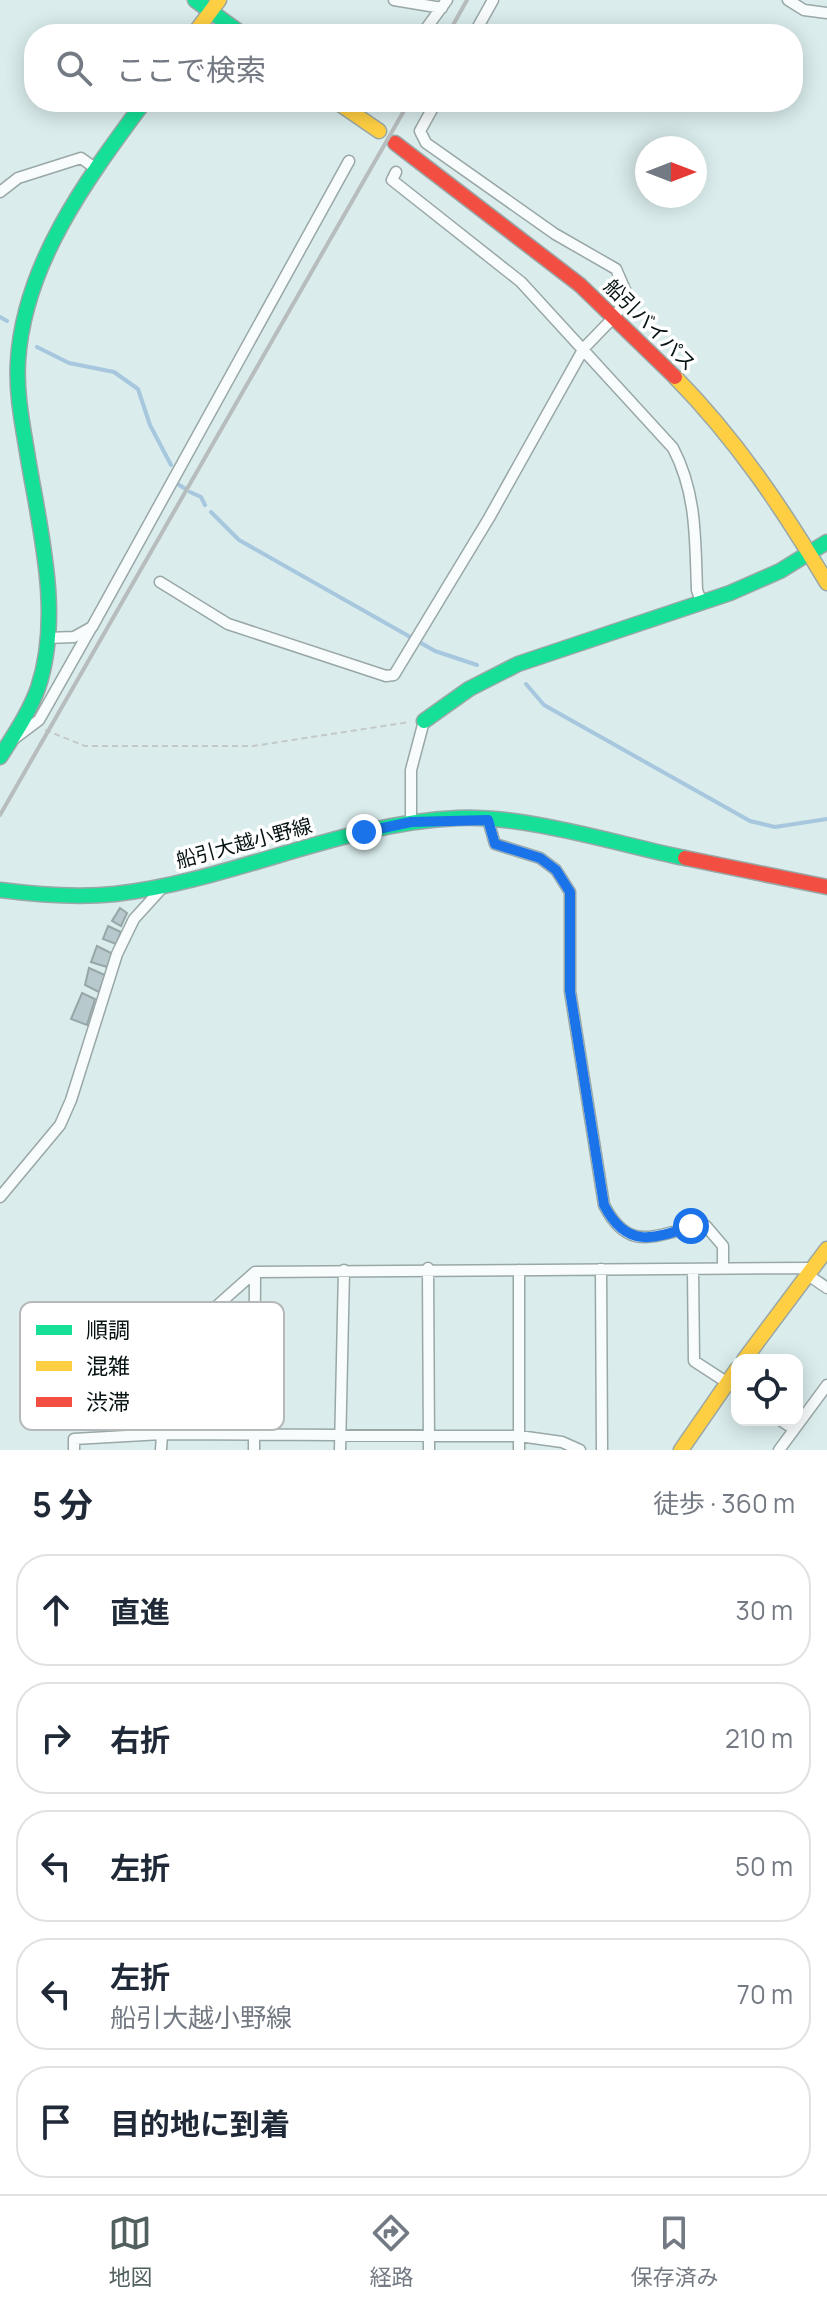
<!DOCTYPE html>
<html lang="ja">
<meta charset="utf-8">
<style>
body{margin:0;font-family:Manrope,"Noto Sans JP",sans-serif;background:#f2f2f3;color:#1f2937}
.controls{position:absolute;right:24px;bottom:24px;display:grid;overflow:hidden;border-radius:16px;box-shadow:0 4px 20px #0003}
.controls button{width:72px;height:72px;display:grid;place-items:center;padding:0;border:0;border-bottom:2px solid #e0e1e3;background:#fff;color:#1f2937;font:40px sans-serif}
.compass{position:absolute;left:635px;top:136px;width:72px;height:72px;border-radius:50%;background:#fff;box-shadow:0 4px 20px #0003;rotate:90deg}
.stop{position:absolute;width:24px;height:24px;margin:-18px;border:6px solid #1a73e8;border-radius:50%;background:#fff}
.stop.end{background:#1a73e8;border-color:#fff;box-shadow:0 2px 8px #0008}
.list{margin:0;padding:0;list-style:none}
h2{display:flex;justify-content:space-between;align-items:center;height:104px;margin:0;padding:0 32px;font-size:34px}
h2 small{font-size:26px;font-weight:400;color:#747a83}
.list li{display:grid;grid-template-columns:52px 1fr auto;gap:24px;align-items:center;box-sizing:border-box;height:112px;margin:0 16px 16px;padding:0 16px;border:2px solid #e0e1e3;border-radius:32px}
.list b{display:block;font-size:30px;white-space:nowrap}
.list p{margin:0;font-size:26px;white-space:nowrap;color:#747a83}
.list em{font-size:26px;font-style:normal;color:#747a83}
.icon{flex:none;width:44px;height:44px;fill:none;stroke:currentColor;stroke-width:2;stroke-linecap:round;stroke-linejoin:round}
.map{position:relative;flex:none;width:827px;height:1450px;overflow:hidden}
.search{position:absolute;background:#fff;box-shadow:0 4px 20px #0003;left:24px;right:24px;top:24px;height:88px;display:flex;align-items:center;gap:20px;box-sizing:border-box;padding:0 28px;border-radius:32px;color:#747a83;font-size:30px}
.sheet{height:744px;background:#fff}
nav{display:flex;justify-content:space-around;align-items:center;box-sizing:border-box;height:112px;border-top:2px solid #e0e1e3;background:#fff;font-size:22px;color:#747a83}
nav a{display:grid;justify-items:center;gap:4px}
nav .on{color:#515f5f}
.map>svg:first-child{display:block}
.lines{fill:none;stroke-linecap:round;stroke-linejoin:round}
.stream{stroke:#a6c7de;stroke-width:4}
.building{fill:#b7c9cd;stroke:#98a6a8;stroke-width:2}
.street-casing{stroke:#99a7a7;stroke-width:13}
.fast-casing{stroke:#99a7a7;stroke-width:17}
.slow-casing{stroke:#99a7a7;stroke-width:17}
.jam-casing{stroke:#99a7a7;stroke-width:17}
.path{stroke:#c3c9c9;stroke-width:2;stroke-dasharray:6 4;stroke-linecap:butt}
.street{stroke:#f9fcfc;stroke-width:10}
.fast{stroke:#16e098;stroke-width:14}
.slow{stroke:#ffcf43;stroke-width:14}
.jam{stroke:#f24e42;stroke-width:14}
.rail{stroke:#b7bcbc;stroke-width:4}
.route{stroke:#1a73e8;stroke-width:10}
.labels{text-anchor:middle;stroke-width:7;stroke-linejoin:round;paint-order:stroke}
.street-label{font-size:20px;fill:#071313;stroke:#fff}
.key{fill:#fff;stroke:#b5b8b8;stroke-width:2}
.key-label{font-size:22px;fill:#071313}
</style>
<div class="map">
<svg width="827" height="1450" viewBox="0 0 827 1450">
<rect width="100%" height="100%" fill="#daecec"/>
<g class="lines">
<path class="stream" d="M0 317 7 321
M37 347 69 363 114 372 138 389 150 425 171 465
M176 483 184 488
M190 492 201 497 205 505
M211 512 239 540 435 651 477 665
M526 684 544 705 750 821 775 827 827 819"/>
</g>
<path class="building" d="M120 908 127 913 121 926 112 921Z
M108 926 121 932 116 944 103 939Z
M97 946 113 954 107 967 91 962Z
M89 968 105 975 99 992 85 985Z
M82 993 95 999 87 1025 71 1019Z"/>
<g class="lines">
<g class="street-casing">
<path id="street" d="M394 0 442 8
M788 0 804 10 827 13
M422 34 447 0
M474 34 493 0
M396 172 392 180 521 282 673 448C697 494 695 539 697 590L701 601
M0 192 18 178 81 158 95 168
M160 582 228 624 386 676 394 675 489 518 584 348 614 317 624 304 626 292 616 269 555 234 426 143 420 131 436 102
M47 638 74 637 92 627 349 161
M15 738 39 720 91 628
M488 820 495 844 540 858 556 870 570 892V991L604 1205C632 1260 662 1228 706 1226L723 1246V1268
M411 822V770L424 721
M0 1197 60 1125 71 1100 117 954 134 919 164 886
M428 1268 429 1450
M601 1269 602 1450
M693 1270 694 1361 737 1389
M808 1275 827 1288
M780 1420 794 1429
M74 1450V1439L162 1434 519 1436 562 1442 580 1450
M161 1450 162 1434 192 1340 210 1312 255 1272 813 1268
M254 1450 255 1272
M340 1450 344 1270
M519 1450V1270
M779 1450 827 1385"/>
</g>
<g class="fast-casing">
<path id="fast" d="M195 0 242 34
M424 721 469 689 518 664 730 593 780 571 827 542
M0 757C14 735 29 713 38 688 63 613 39 527 27 452 22 422 16 392 18 361 24 263 88 178 144 102
M0 890C39 895 76 898 115 894 232 881 340 823 458 818 527 815 617 844 685 858"/>
</g>
<g class="slow-casing">
<path id="slow" d="M194 34 219 0
M337 102 379 131
M675 377C736 439 783 509 827 583
M744 1360 827 1249
M681 1450 737 1369"/>
</g>
<g class="jam-casing">
<path id="jam" d="M395 143 580 285 675 377
M685 858 827 887"/>
</g>
<path class="path" d="M45 730 85 746H253L410 722"/>
<use href="#street" class="street"/>
<use href="#fast" class="fast"/>
<use href="#slow" class="slow"/>
<use href="#jam" class="jam"/>
<path class="rail" d="M448 34 467 0
M0 815 409 102"/>
</g>
<g class="lines">
<path class="route" d="M364 832 411 822 488 820 495 844 540 858 556 870 570 892V991L604 1205C626 1248 652 1240 691 1226"/>
</g>
<g class="labels">
<g class="street-label">
<text transform="translate(650 325) rotate(45)" y="7">船引バイパス</text>
<text transform="translate(244 843) rotate(-15)" y="7">船引大越小野線</text>
</g>
</g>
<rect x="20" y="1302" width="264" height="128" rx="12" class="key"/>
<rect x="36" y="1325" width="36" height="10" fill="#16e098"/>
<rect x="36" y="1361" width="36" height="10" fill="#ffcf43"/>
<rect x="36" y="1397" width="36" height="10" fill="#f24e42"/>
<g class="key-label">
<text x="86" y="1338">順調</text>
<text x="86" y="1374">混雑</text>
<text x="86" y="1410">渋滞</text>
</g>
</svg>
<div class="controls">
<button><svg class="icon" aria-label="locate" viewBox="0 0 24 24"><circle cx="12" cy="12" r="6"/><path d="M12 2v4M12 18v4M2 12h4M18 12h4"/></svg></button>
</div>
<svg class="compass" viewBox="-18 -18 36 36"><path d="M0-13l5 13h-10z" fill="#e53935"/><path d="M0 13l5-13h-10z" fill="#747a83"/></svg>
<div class="stop" style="left:691px;top:1226px"></div>
<div class="stop end" style="left:364px;top:832px"></div>
<div class="search"><svg class="icon" aria-label="search" viewBox="0 0 24 24"><circle cx="10" cy="10" r="6"/><path d="M15 15l6 6"/></svg>ここで検索</div>
</div>
<section class="sheet">
<h2>5 分<small>徒歩 · 360 m</small></h2>
<ul class="list">
<li><svg class="icon" aria-label="ahead" viewBox="0 0 24 24"><path d="M12 20V5M6 11l6-6 6 6"/></svg><div><b>直進</b></div><em>30 m</em></li>
<li><svg class="icon" aria-label="right" viewBox="0 0 24 24"><path d="M7 20v-9h11M14 6l5 5-5 5"/></svg><div><b>右折</b></div><em>210 m</em></li>
<li><svg class="icon" aria-label="left" viewBox="0 0 24 24"><path d="M17 20v-9H6M10 6l-5 5 5 5"/></svg><div><b>左折</b></div><em>50 m</em></li>
<li><svg class="icon" aria-label="left" viewBox="0 0 24 24"><path d="M17 20v-9H6M10 6l-5 5 5 5"/></svg><div><b>左折</b><p>船引大越小野線</p></div><em>70 m</em></li>
<li><svg class="icon" aria-label="arrive" viewBox="0 0 24 24"><path d="M6 21V4h12l-3 4 3 4H6"/></svg><div><b>目的地に到着</b></div></li>
</ul>
</section>
<nav>
<a class="on"><svg class="icon" aria-label="map" viewBox="0 0 24 24"><path d="M3 6l6-2 6 2 6-2v14l-6 2-6-2-6 2zM9 4v14M15 6v14"/></svg>地図</a>
<a><svg class="icon" aria-label="directions" viewBox="0 0 24 24"><path d="M12 3l9 9-9 9-9-9zM9 14v-3h6M13 9l2 2-2 2"/></svg>経路</a>
<a><svg class="icon" aria-label="saved" viewBox="0 0 24 24"><path d="M7 4h10v16l-5-4-5 4z"/></svg>保存済み</a>
</nav>
